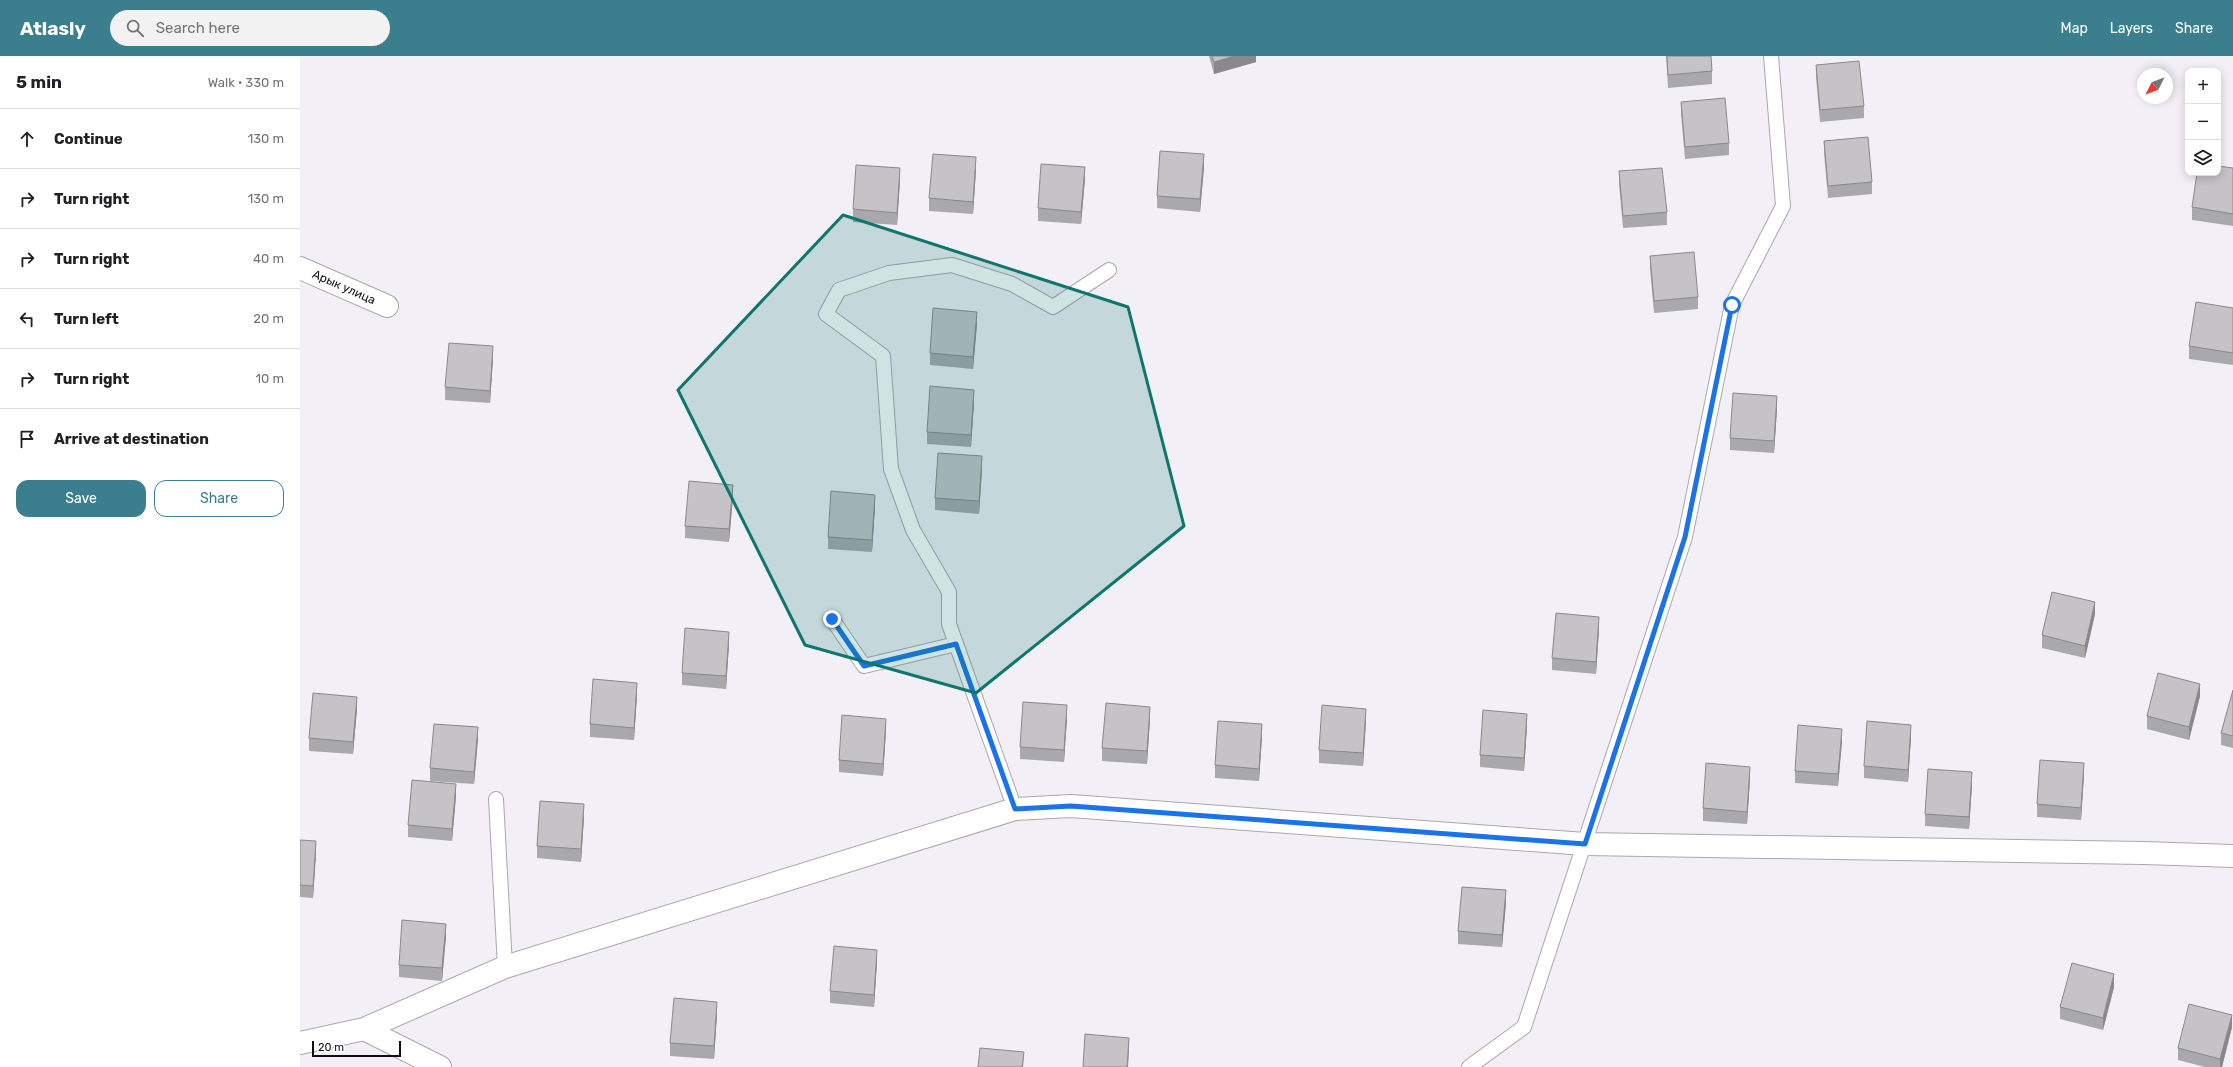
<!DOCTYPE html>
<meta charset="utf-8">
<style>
body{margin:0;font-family:Rubik,sans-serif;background:#f2f2f2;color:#202124}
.controls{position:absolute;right:12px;top:12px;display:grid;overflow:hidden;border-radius:8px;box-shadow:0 2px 10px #0003}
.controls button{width:36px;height:36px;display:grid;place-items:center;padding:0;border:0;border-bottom:1px solid #e0e0e0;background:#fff;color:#202124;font:20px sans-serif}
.compass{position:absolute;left:1837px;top:12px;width:36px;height:36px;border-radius:50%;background:#fff;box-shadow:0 2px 10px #0003;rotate:228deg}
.scale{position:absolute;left:12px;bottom:10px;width:89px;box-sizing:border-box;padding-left:4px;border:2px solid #100f11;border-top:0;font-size:11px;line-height:14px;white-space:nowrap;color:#100f11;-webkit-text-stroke:3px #fff;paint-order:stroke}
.stop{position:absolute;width:12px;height:12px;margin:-9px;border:3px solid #1a73e8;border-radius:50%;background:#fff}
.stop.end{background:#1a73e8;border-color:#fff;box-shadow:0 1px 4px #0008}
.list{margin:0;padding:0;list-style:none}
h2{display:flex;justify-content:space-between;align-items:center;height:52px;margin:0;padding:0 16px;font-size:17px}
h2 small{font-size:13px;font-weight:400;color:#757577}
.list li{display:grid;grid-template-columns:26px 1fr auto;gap:12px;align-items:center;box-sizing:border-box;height:60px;padding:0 16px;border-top:1px solid #e0e0e0}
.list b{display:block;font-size:15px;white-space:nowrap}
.list em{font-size:13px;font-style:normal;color:#757577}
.actions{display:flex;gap:8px;padding:12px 16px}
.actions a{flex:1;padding:9px 0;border:1px solid #3b7f8e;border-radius:12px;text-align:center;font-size:14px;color:#3b7f8e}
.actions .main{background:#3b7f8e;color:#fff}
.icon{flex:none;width:22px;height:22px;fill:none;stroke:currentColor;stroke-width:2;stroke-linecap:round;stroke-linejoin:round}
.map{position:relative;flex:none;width:1933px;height:1011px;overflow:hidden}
header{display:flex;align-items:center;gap:24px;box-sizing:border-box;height:56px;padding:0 20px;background:#3b7f8e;color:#fff}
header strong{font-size:19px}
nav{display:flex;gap:22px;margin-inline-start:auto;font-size:14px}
.search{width:280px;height:36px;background:#f2f2f2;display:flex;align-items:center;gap:10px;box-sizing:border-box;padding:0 14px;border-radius:22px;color:#757577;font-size:15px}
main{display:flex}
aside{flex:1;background:#fff}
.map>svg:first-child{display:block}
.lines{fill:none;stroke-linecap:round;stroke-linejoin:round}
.service-casing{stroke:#aaa7ad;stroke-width:16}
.minor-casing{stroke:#aaa7ad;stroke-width:24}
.service{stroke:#fff;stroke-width:14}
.minor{stroke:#fff;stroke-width:22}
.wall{fill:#a9a8ac}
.shaded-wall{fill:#8a888c}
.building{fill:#c5c3c8;stroke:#8a888c}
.route{stroke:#1a73e8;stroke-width:5}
.marked{fill:#0f766e;fill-opacity:0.2;stroke:#0f766e;stroke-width:3;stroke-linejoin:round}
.labels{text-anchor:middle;stroke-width:3.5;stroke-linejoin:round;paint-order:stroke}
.street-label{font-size:12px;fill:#100f11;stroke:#fff}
</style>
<header>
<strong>Atlasly</strong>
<div class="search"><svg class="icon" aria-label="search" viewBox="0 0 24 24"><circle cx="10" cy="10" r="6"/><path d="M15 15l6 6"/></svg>Search here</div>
<nav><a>Map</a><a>Layers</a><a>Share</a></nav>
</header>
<main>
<aside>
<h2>5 min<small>Walk · 330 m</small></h2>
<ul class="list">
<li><svg class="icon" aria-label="ahead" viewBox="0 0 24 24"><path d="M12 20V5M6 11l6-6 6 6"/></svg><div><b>Continue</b></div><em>130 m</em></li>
<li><svg class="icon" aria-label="right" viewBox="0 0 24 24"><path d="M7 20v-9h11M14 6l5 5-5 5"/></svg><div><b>Turn right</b></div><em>130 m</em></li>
<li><svg class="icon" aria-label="right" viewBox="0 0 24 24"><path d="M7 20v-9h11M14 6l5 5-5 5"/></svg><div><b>Turn right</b></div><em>40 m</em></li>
<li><svg class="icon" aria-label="left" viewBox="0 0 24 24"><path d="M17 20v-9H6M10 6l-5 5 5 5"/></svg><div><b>Turn left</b></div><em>20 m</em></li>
<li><svg class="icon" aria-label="right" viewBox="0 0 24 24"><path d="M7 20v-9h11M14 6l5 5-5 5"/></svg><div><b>Turn right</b></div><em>10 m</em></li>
<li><svg class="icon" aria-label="arrive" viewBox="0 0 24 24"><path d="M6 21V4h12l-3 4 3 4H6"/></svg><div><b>Arrive at destination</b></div></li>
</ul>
<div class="actions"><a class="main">Save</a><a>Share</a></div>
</aside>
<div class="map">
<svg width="1933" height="1011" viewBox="0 0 1933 1011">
<rect width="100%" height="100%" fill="#f2eff6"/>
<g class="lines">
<g class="service-casing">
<path id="service" d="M532 563 564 610 656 588
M196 743 205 911
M715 753 649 568V536L613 474 591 413 583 300 526 258 539 234 589 217 652 209 712 228 753 251 809 214
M1169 1011 1224 971 1385 481 1432 249 1483 150 1471 0"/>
</g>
<g class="minor-casing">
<path id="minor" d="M0 212 87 250
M64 973 205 911 715 753 771 750 1285 788 1844 797 1933 800
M0 987 64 973 140 1011"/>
</g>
<use href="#service" class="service"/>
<use href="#minor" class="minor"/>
</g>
<path class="wall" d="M909 0H956V6L914 18Z
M1366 0H1411L1412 15V28L1368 32Z
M1516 9 1564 50V62L1520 66 1516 21Z
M1381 46 1429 87V99L1385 103 1381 58Z
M1524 85 1572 126V138L1528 142 1524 97Z
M904 111 900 156 857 152V140Z
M1933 112V170L1892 164V151Z
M676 114 673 158 629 155V142Z
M1319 115 1367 156V169L1323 172 1319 128Z
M785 123 781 168 738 165V152Z
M600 124 597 169 553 166V153Z
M1350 200 1398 241V253L1354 257 1350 212Z
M1933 252V309L1889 303V290Z
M677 268 673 313 630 309V297Z
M193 302 190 347 145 344V331Z
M674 346 671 391 627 388V376Z
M1477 353 1474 397 1430 394V382Z
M682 413 679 458 635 454V442Z
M433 441 429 486 385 482V470Z
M575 451 572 496 528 493V481Z
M1795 558 1785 602 1742 592V579Z
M1299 573 1296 618 1252 614V602Z
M429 588 426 633 382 629V617Z
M1933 634V692L1921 689V677Z
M337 639 334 684 290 681V668Z
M1900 640 1889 684 1847 673V660Z
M57 653 53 698 9 695V682Z
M767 662 764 706 720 703V691Z
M850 663 847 708 802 705V692Z
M1066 665 1063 710 1019 707V694Z
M1227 670 1224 715 1180 711V699Z
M586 675 583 720 539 716V704Z
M962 680 959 725 915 722V709Z
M1611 681 1608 726 1564 722V710Z
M178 683 174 728 130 725V712Z
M1542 685 1538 730 1495 727V715Z
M1784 719 1781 764 1737 761V748Z
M1450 723 1447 768 1403 765V752Z
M1672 729 1669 773 1625 770V758Z
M156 740 152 785 108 781V769Z
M284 761 281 806 237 802V790Z
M0 784 16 797 13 842 0 841Z
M1206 847 1202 891 1158 888V875Z
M146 880 142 925 99 921V909Z
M577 906 574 951 530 947V935Z
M1814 931 1803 974 1760 963V951Z
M417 958 414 1003 370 1000V987Z
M1932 971 1922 1011H1905L1878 1004V992Z"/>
<path class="shaded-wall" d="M935 0H956V6L914 18V6Z
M904 98V111L900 156V143Z
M676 101V114L673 158V146Z
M785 111V123L781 168V156Z
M600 112V124L597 169V157Z
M677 256V268L673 313V301Z
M193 290V302L190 347V335Z
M674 334V346L671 391V379Z
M1477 340V353L1474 397V385Z
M682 400V413L679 458V445Z
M433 429V441L429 486V473Z
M575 439V451L572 496V484Z
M1795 546V558L1785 602V590Z
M1299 561V573L1296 618V606Z
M429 576V588L426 633V620Z
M337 627V639L334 684V672Z
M1900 628V640L1889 684V671Z
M57 641V653L53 698V686Z
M767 649V662L764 706V694Z
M850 651V663L847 708V695Z
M1066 653V665L1063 710V697Z
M1227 658V670L1224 715V702Z
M586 663V675L583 720V708Z
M962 668V680L959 725V713Z
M1611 669V681L1608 726V714Z
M178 671V683L174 728V716Z
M1542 673V685L1538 730V718Z
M1784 707V719L1781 764V752Z
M1450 711V723L1447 768V756Z
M1672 716V729L1669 773V761Z
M156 728V740L152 785V773Z
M284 748V761L281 806V793Z
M16 785V797L13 842V830Z
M1206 834V847L1202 891V879Z
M146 868V880L142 925V912Z
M577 894V906L574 951V939Z
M1814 918V931L1803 974V962Z
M417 946V958L414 1003V990Z
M1932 959V971L1922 1011H1920V1003Z
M829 982V994L828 1011H827Z
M724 996 723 1011H722Z"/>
<path class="building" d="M912 0H935L914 6Z
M1367 0H1411L1412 15 1368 19Z
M1559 5 1564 50 1520 54 1516 9Z
M1425 42 1429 87 1385 91 1381 46Z
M1568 81 1572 126 1528 130 1524 85Z
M860 95 904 98 900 143 857 140Z
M633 98 676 101 673 146 629 142Z
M741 108 785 111 781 156 738 152Z
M556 109 600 112 597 157 553 153Z
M1918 110 1933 112V158L1892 151 1897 117H1918Z
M1362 112 1367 156 1323 160 1319 115Z
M1394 196 1398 241 1354 245 1350 200Z
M1896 246 1933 252V297L1889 290Z
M633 252 677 256 673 301 630 297Z
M149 287 193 290 190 335 145 331Z
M630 330 674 334 671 379 627 376Z
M1433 337 1477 340 1474 385 1430 382Z
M638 397 682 400 679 445 635 442Z
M389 425 433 429 429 473 385 470Z
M531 435 575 439 572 484 528 481Z
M1752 536 1795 546 1785 590 1742 579Z
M1256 557 1299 561 1296 606 1252 602Z
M385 572 429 576 426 620 382 617Z
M1858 617 1900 628 1889 671 1847 660Z
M293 623 337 627 334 672 290 668Z
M1933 634V680L1921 677Z
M13 637 57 641 53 686 9 682Z
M723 646 767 649 764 694 720 691Z
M806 647 850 651 847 695 802 692Z
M1022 649 1066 653 1063 697 1019 694Z
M1183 654 1227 658 1224 702 1180 699Z
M542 659 586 663 583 708 539 704Z
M918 665 962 668 959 713 915 709Z
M1567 665 1611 669 1608 714 1564 710Z
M134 668 178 671 174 716 130 712Z
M1498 669 1542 673 1538 718 1495 715Z
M1740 704 1784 707 1781 752 1737 748Z
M1406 707 1450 711 1447 756 1403 752Z
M1628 713 1672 716 1669 761 1625 758Z
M112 724 156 728 152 773 108 769Z
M240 745 284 748 281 793 237 790Z
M0 784 16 785 13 830 0 829Z
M1162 831 1206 834 1202 879 1158 875Z
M102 864 146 868 142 912 99 909Z
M534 890 577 894 574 939 530 935Z
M1772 907 1814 918 1803 962 1760 951Z
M374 942 417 946 414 990 370 987Z
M1889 948 1932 959 1920 1003 1878 992Z
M785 978 829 982 827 1011H783Z
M680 992 724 996 722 1011H678Z"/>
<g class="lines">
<path class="route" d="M532 563 564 610 656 588 715 753 771 750 1285 788 1385 481 1432 249"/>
</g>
<path class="marked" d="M543 159 828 251 884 470 676 637 505 589 378 334Z"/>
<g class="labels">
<g class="street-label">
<text transform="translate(44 231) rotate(24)" y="4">Арык улица</text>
</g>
</g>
</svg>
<div class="controls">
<button>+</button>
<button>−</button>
<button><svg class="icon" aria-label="layers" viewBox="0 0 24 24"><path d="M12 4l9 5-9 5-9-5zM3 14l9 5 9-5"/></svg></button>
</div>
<svg class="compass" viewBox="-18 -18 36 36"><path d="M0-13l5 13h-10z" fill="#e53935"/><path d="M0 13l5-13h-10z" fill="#757577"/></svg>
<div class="scale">20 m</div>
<div class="stop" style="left:1432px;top:249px"></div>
<div class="stop end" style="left:532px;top:563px"></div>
</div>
</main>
